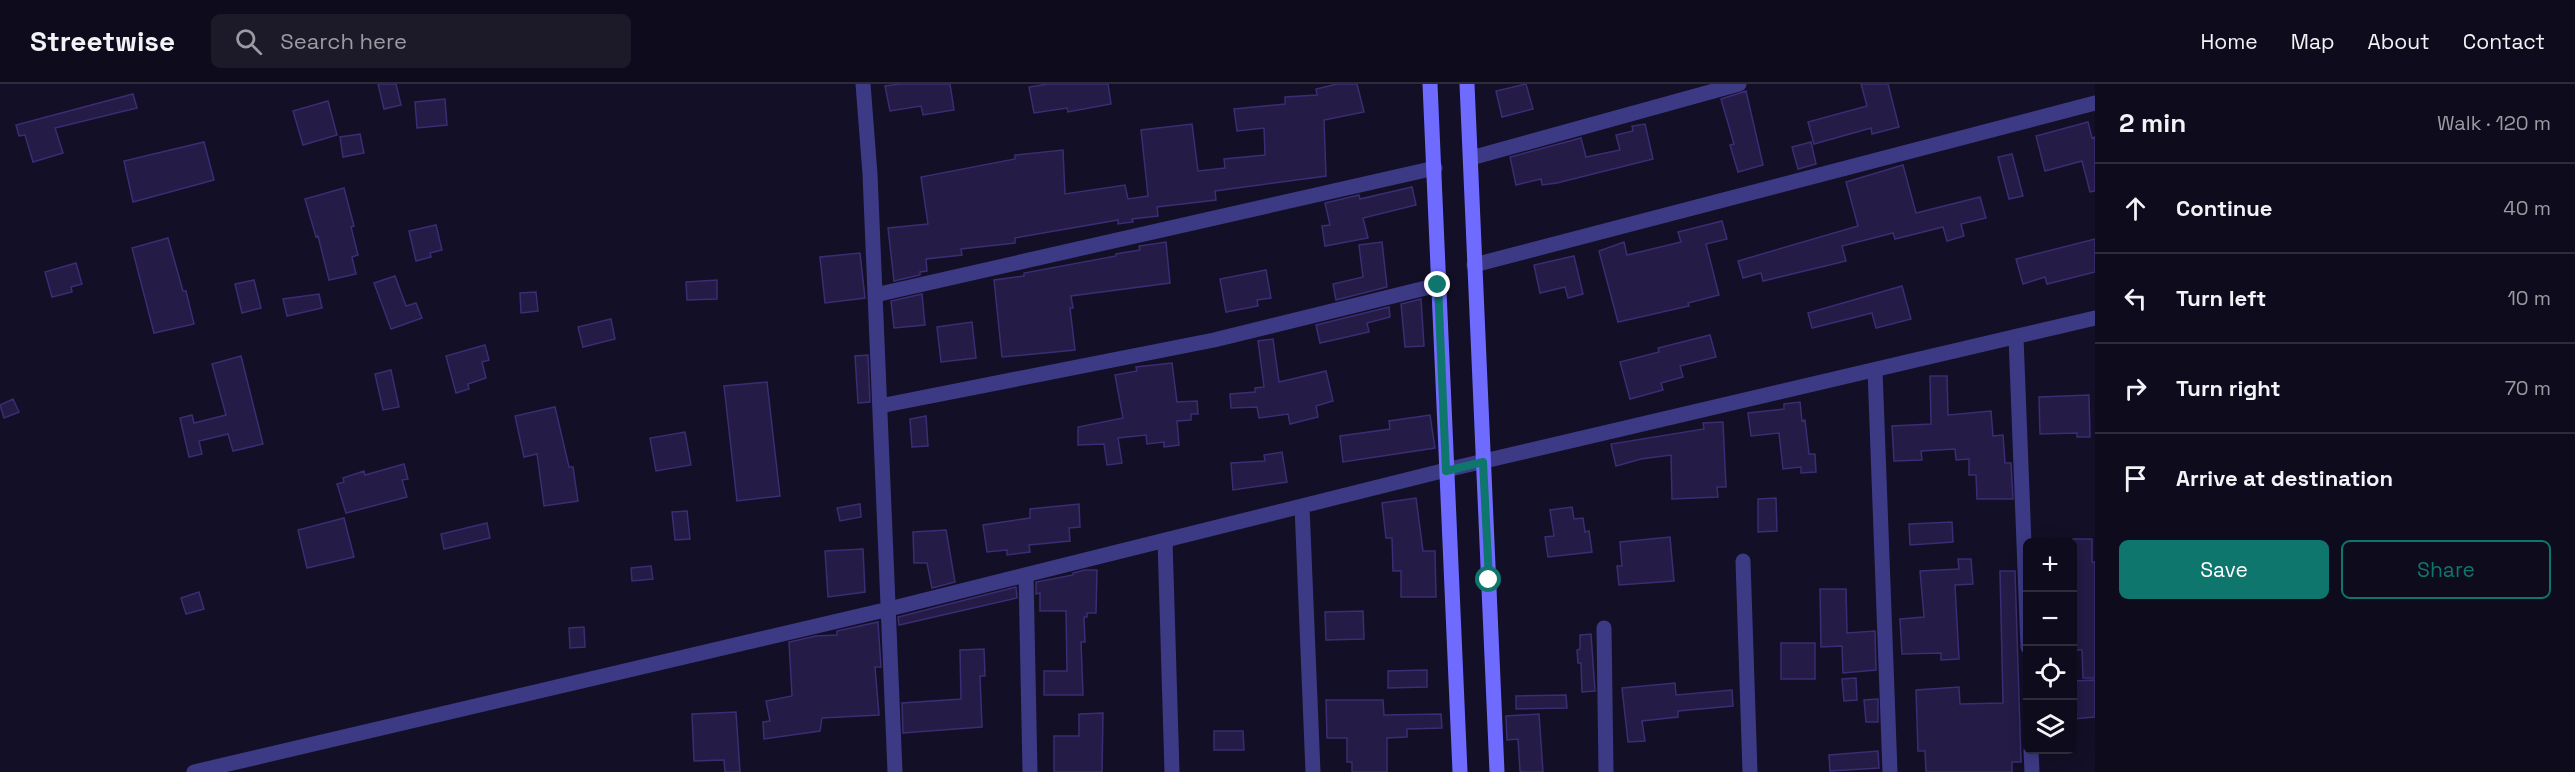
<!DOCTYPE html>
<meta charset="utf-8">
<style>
body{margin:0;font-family:"Space Grotesk",sans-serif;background:#1c1929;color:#f1f3f6}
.controls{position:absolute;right:18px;bottom:18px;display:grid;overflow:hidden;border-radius:9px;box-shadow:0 3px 15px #0003}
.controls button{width:54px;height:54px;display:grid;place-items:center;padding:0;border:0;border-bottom:2px solid #2e2b3b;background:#0e0b1c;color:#f1f3f6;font:30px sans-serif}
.stop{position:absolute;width:18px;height:18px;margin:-14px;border:4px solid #0f766e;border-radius:50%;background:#fff}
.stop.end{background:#0f766e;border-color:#fff;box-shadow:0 2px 6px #0008}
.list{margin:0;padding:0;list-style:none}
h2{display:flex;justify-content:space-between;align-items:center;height:78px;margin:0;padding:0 24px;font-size:26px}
h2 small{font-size:20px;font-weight:400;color:#9b9ba3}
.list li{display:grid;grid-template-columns:39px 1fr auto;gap:18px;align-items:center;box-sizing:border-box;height:90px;padding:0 24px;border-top:2px solid #2e2b3b}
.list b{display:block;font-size:22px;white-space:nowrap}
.list em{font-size:20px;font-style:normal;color:#9b9ba3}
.actions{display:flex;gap:12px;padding:18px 24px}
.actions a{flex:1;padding:14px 0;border:2px solid #0f766e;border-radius:9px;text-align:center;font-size:21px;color:#0f766e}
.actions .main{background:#0f766e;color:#fff}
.icon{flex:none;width:33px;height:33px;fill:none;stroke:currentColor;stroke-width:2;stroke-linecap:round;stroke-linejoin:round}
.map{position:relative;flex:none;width:2095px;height:688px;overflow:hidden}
header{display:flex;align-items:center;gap:36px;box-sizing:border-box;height:84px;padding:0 30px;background:#0e0b1c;border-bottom:2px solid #2e2b3b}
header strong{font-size:28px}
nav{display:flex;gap:33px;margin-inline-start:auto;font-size:21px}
.search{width:420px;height:54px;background:#1c1929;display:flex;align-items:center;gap:15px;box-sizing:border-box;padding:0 21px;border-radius:9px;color:#9b9ba3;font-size:22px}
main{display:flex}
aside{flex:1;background:#0e0b1c}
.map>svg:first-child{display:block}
.building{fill:#241b47;stroke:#3b2d73;stroke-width:1.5}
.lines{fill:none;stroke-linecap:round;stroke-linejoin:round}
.minor{stroke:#3d3a85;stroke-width:15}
.secondary{stroke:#6f6bff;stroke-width:15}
.route{stroke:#0f766e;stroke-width:8}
</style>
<header>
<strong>Streetwise</strong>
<div class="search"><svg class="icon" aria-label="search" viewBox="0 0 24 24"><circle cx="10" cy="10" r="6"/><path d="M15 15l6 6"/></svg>Search here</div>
<nav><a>Home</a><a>Map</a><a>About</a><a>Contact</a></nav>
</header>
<main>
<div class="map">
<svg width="2095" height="688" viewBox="0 0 2095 688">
<rect width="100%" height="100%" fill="#130f26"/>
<path class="building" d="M378 0H396L401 21 384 25Z
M900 0H950L954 26 923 31 921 22 890 27 885 2Z
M1048 0H1108L1111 20 1068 28 1067 24 1034 29 1029 3Z
M1337 0H1357L1364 28 1324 36 1326 92 1215 107 1216 116 1157 123 1158 132 1132 135 1133 138 1118 140V136L1015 154V159L961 165 962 171 926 175 927 187 920 188V191L894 197 888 144 928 140 921 93 1015 75V71L1063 66 1065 110 1125 101 1128 115 1148 112 1141 46 1192 40 1198 87 1225 84 1224 75 1265 71 1264 44 1237 47 1234 25 1285 20V13L1317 11 1316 5Z
M1526 0 1533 25 1502 33 1496 7Z
M1861 0H1888L1899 43 1872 50 1871 44 1814 60 1808 38 1867 22Z
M1746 7 1763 81 1738 88 1730 61 1734 60 1721 15Z
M133 10 137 24 55 44 63 69 33 78 25 51 19 52 16 41Z
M445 15 447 41 417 44 415 18Z
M328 17 337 51 303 61 293 27Z
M2088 38 2092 54 2095 53V107L2090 108 2082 77 2045 87 2036 52Z
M1645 40 1653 75 1557 99 1542 101 1541 95 1516 101 1510 73 1581 54 1586 73 1620 66 1616 51 1633 47 1632 42Z
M360 50 364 69 343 73 340 53Z
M204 58 214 96 133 118 124 77Z
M1811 58 1816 80 1798 85 1792 63Z
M2012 70 2023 112 2009 115 1998 73Z
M1903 81 1916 129 1980 113 1986 134 1961 140 1964 152 1947 157 1943 143 1895 155 1893 149 1842 162 1846 177 1763 197 1761 189 1743 194 1738 177 1858 142 1846 98Z
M1412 103 1416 121 1363 134 1368 154 1325 162 1322 142 1330 141 1325 119 1359 111 1360 115Z
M344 104 354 142 351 143 358 171 352 173 356 190 329 196 318 152 316 153 305 115Z
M1722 137 1727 155 1706 160 1719 211 1688 219 1689 222 1618 238 1599 167 1624 158 1627 171 1681 158 1678 148Z
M436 141 442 166 430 169 431 173 416 177 409 147Z
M168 154 183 207H186L194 240 154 249 132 164Z
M2095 155V188L2047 200 2045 193 2023 200 2016 175Z
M1166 158 1170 199 1071 212 1073 224H1070L1075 266 1002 273 994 196 1024 192V189L1116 172V170L1140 166 1139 162Z
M1382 158 1387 203 1336 216 1333 200 1363 193 1359 161Z
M860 169 865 214 825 219 820 173Z
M1574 172 1583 210 1568 214 1565 203 1540 209 1534 181Z
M76 179 82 200 71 203 72 208 52 213 45 188Z
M1266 186 1271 214 1257 216 1258 222 1226 228 1220 195Z
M395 192 406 222 416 219 422 234 391 245 374 199Z
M254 196 261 224 242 229 235 200Z
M717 196V215L687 216 686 198Z
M1902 202 1911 235 1876 244 1872 229 1812 244 1808 229Z
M536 208 538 227 521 229 520 209Z
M319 210 322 224 287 232 283 215Z
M922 210 925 241 894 244 891 217Z
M1421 215 1424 262 1405 263 1401 220Z
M1389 223 1390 233 1367 239 1369 248 1320 259 1316 241Z
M611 235 615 255 583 263 578 243Z
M972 238 976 274 941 278 937 243Z
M1710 251 1716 273 1680 282 1683 293 1661 299 1663 306 1630 315 1620 278 1659 268 1658 264Z
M1273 255 1279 298 1326 287 1333 317 1316 322 1318 333 1290 340 1288 330 1259 334 1257 323 1231 324 1230 310 1255 308V304L1264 303 1258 257Z
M485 261 489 276 482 278 486 294 468 300 469 305 456 309 446 272Z
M868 271 870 318 858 319 855 272Z
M241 272 263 360 233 367 228 350 199 357 202 370 189 373 180 334 192 331 194 339 226 331 212 280Z
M1172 279 1177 318 1197 317 1198 330H1191V336L1177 337 1179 361 1164 363V358L1147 360 1146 351 1118 354 1122 379 1107 381 1104 360 1078 361V343L1123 334 1115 291 1137 287 1136 283Z
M391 286 399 323 383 326 375 290Z
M1930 292H1947L1948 331 1991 327 1993 352 2003 351 2005 379H2011L2013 415H1977L1976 391H1969V375L1956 376 1955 365 1921 367 1922 376 1894 377 1892 342 1931 340Z
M767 298 780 412 737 417 724 302Z
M2089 311 2090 353H2077V349L2040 350 2039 313Z
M13 315 19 328 4 334 0 321Z
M1800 318 1802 337 1805 336 1809 370H1815L1816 388 1801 389V383L1783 385 1779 349 1751 352 1748 329 1784 325V320Z
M555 323 569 383H573L578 417 544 422 537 370 524 373 515 332Z
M1430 331 1435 364 1343 378 1340 352 1390 345 1389 337Z
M926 332 928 362 912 363 910 335Z
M1723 338 1726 403H1717L1718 413 1672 415 1671 371 1641 375 1616 382 1611 360 1704 345 1703 339Z
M685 348 691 381 656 387 650 354Z
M1282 368 1287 398 1233 406 1231 379 1265 377 1264 371Z
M404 380 408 395 402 396 407 413 346 429 337 400 344 398 343 394 364 387 365 391Z
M1416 414 1423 467H1435L1436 513H1401V487H1393L1392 454H1386L1382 419Z
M1776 414 1777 447 1758 448V415Z
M860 420 861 433 840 437 837 424Z
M1079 420 1080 443 1069 444 1070 457 1029 461 1030 468 1007 471V466L987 468 983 441 1030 434V425Z
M1572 423 1574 435 1583 434 1585 448 1589 447 1592 468 1548 473 1545 453 1554 452 1550 426Z
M687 427 690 455 675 456 672 428Z
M344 434 354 473 307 484 298 446Z
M1952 438 1953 458 1910 461 1909 440Z
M487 439 490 454 444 465 441 450Z
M946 446 955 498 932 504 927 479H914L913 448Z
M1670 453 1674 497 1619 501 1617 482H1622L1620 458Z
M2073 455H2092V478H2095V594H2083L2082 566H2073Z
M863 465 865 508 828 513 825 467Z
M1958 475H1971L1973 500 1955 501 1959 575 1941 576V569L1902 570 1900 535 1924 533 1920 487 1959 485Z
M651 482 653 495 632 497 631 484Z
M1085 486H1097L1096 529H1087V533H1084L1085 558H1081L1083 611H1044V587H1067L1066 527H1040V509L1036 510V498L1073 491V489Z
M2000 487H2015L2021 678H2012V688H1926L1925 667H1918L1916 606 1959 603 1960 620 2003 619Z
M1016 503 1017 514 899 541 898 533Z
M1820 505H1846L1847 549 1875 547 1876 586 1843 589 1842 562 1821 563Z
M199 508 204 525 186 530 181 514Z
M1363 527 1364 555 1326 556 1325 528Z
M878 538 881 583H875L879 631 822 634 820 647 764 655 763 638 770 637 766 617 792 612 789 558 816 552 837 551V547Z
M584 543 585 563 570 564 569 544Z
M1591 550 1595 607 1582 608 1581 579H1578L1577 566 1580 565V551Z
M1781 559H1815V595H1781Z
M984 565 985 592H980L982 643 903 649 902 619 961 615 960 566Z
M1427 586V603L1388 604V587Z
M1856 594 1857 616 1844 617 1842 595Z
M2095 596V633L2073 635V597Z
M1675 599 1676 611 1732 606 1733 622 1678 627V633L1642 637 1645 657 1628 658 1622 604Z
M1566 611 1567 624 1516 625V612Z
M1878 615V638H1866L1864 616Z
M1326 616H1383L1384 631 1441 630 1442 644 1407 645V653L1387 654V688H1352V678H1347V654H1327Z
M736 628 740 688H725L724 676 694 677 692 630Z
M1103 629 1102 688H1054V652H1079V630Z
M1539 630 1543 688H1523L1520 687 1518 655 1507 656 1506 632Z
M1214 647H1243L1244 666H1214Z
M1878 667 1879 684 1830 687 1829 671Z"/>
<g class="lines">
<path class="minor" d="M863 0 870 90 895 688
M1471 74 1739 0
M1474 181 2095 19
M875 211 1435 84
M2016 253 2028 563
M1875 286 1890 688
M880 322 1214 256 1438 201
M1302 422 1313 688
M1165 456 1172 688
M1743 477 1750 688
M1026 491 1030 688
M1604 544 1606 688
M2031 666 2032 688
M194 688 889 525 1446 386 2095 234"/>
<path class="secondary" d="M1430 0 1460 688
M1467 0 1497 688"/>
</g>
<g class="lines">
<path class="route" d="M1438 201 1446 387 1483 378 1489 496"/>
</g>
</svg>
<div class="controls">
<button>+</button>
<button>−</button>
<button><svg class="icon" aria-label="locate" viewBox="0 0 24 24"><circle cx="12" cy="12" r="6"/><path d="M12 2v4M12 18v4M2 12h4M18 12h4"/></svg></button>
<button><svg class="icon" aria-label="layers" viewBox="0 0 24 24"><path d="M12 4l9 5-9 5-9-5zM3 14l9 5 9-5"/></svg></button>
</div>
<div class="stop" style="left:1489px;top:496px"></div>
<div class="stop end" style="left:1438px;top:201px"></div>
</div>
<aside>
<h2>2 min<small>Walk · 120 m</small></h2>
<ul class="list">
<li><svg class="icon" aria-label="ahead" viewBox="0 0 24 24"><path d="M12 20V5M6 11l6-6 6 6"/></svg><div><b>Continue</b></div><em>40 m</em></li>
<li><svg class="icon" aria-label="left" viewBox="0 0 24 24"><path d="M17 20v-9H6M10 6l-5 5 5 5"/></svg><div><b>Turn left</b></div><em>10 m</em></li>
<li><svg class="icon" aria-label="right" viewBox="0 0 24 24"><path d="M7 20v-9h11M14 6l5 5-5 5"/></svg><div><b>Turn right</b></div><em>70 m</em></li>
<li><svg class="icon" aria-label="arrive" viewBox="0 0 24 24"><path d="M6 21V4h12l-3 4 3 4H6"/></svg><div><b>Arrive at destination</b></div></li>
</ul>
<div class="actions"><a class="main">Save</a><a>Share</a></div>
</aside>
</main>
